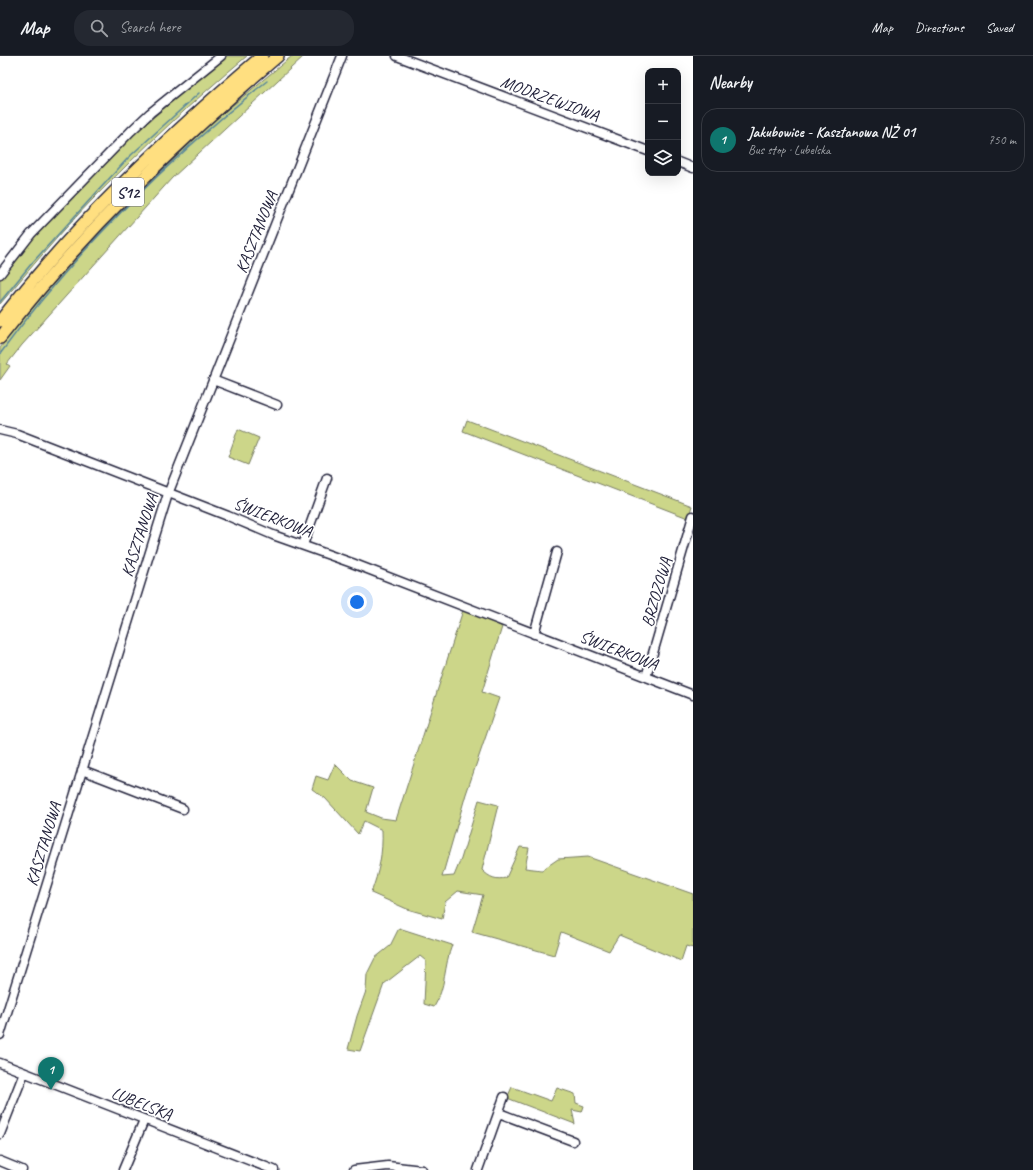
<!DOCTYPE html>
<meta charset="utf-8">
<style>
body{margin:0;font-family:Caveat,sans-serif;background:#242831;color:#f1f3f6}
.controls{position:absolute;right:12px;top:12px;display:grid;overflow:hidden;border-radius:8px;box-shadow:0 4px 16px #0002}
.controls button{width:36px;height:36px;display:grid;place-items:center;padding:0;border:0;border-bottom:1px solid #363941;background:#171b24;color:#f1f3f6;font:20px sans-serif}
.you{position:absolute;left:357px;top:546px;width:14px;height:14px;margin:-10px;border:3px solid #fff;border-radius:50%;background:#1a73e8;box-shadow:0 0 0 6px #1a73e833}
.badge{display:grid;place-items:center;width:26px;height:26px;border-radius:50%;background:#0f766e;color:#fff;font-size:13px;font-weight:700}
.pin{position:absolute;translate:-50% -33px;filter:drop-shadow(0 1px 2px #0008)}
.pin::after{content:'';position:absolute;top:21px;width:14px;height:12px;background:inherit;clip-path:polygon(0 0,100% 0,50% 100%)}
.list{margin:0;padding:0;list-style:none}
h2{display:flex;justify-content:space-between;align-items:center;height:52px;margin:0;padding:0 16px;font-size:17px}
h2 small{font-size:13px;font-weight:400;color:#9ea1a6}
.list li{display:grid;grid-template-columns:26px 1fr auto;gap:12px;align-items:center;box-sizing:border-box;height:64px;margin:0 8px 8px;padding:0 8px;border:1px solid #363941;border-radius:16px}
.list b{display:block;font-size:15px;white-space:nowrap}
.list p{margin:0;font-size:13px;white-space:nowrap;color:#9ea1a6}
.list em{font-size:13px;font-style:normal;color:#9ea1a6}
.icon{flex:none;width:22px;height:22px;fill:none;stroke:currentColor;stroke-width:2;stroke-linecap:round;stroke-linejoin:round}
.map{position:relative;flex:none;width:693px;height:1114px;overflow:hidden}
header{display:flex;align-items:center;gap:24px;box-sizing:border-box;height:56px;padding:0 20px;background:#171b24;border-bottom:1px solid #363941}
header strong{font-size:19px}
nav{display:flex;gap:22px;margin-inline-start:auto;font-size:14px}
.search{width:280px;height:36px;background:#242831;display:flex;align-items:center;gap:10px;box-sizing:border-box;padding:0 14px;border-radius:16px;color:#9ea1a6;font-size:15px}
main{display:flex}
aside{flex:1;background:#171b24}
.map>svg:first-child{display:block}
.green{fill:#ccd689;stroke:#777c62}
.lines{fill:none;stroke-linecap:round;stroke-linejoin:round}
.stream{stroke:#58869b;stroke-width:1.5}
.minor-casing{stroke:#22223b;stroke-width:11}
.highway-casing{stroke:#22223b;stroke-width:14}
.minor{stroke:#fff;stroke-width:8}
.highway{stroke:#ffdf80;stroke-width:11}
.labels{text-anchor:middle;stroke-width:3.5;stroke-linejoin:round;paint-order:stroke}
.shield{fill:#fff;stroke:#646476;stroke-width:1}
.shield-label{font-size:16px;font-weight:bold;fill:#22223b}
.street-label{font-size:17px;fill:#22223b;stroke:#fff}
</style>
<header>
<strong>Map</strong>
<div class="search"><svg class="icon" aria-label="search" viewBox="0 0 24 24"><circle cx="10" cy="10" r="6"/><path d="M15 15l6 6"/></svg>Search here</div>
<nav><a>Map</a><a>Directions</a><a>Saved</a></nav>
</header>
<main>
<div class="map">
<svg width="693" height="1114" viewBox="0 0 693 1114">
<rect width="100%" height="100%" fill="#fff"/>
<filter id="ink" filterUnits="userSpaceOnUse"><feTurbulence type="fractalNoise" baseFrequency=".025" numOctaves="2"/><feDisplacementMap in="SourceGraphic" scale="8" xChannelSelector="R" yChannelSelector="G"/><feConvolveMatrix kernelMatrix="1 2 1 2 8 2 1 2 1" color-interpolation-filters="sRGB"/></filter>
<g filter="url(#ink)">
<path class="green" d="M225 0H247C193 45 142 93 93 143 60 177 30 213 0 248V223L34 180 134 78Z
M292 0H304L172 122 22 289 7 308 10 310 0 324V292L36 246 85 189 211 67Z
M467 364 692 450 688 462 463 375Z
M238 373 259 382 248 409 228 401Z
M464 551 502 571 482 636 499 642 466 738 442 821 454 820 461 803 479 744 498 749 482 814C490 822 496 824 506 822L520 791 529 792 525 812 542 814 558 803 588 801 693 838V892L686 890 681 905 619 879 609 895 561 876 554 899 472 876 483 839 458 835 445 846 442 863 407 853 371 837C379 816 383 797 382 774L364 765 358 778 325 742 312 733 316 720 328 724 335 708 352 725 373 732 366 756 381 762 396 764Z
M399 872 452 889C444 909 446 932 434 951L424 948 426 905 420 900 384 928 360 995 348 993 357 960 366 935 367 918 375 902 390 890Z
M512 1031 551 1045 557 1032 575 1038 576 1047 584 1050 582 1056 572 1054 575 1068 507 1042Z"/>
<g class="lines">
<path class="stream" d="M0 246 32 207 129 101 199 37
M0 298C73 198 169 102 267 25"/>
<g class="minor-casing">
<path id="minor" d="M397 0 648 95
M678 106 693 112
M0 218 31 178 131 75 150 57 221 0
M213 324 277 349
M0 374 17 378 228 460 273 479 352 507 693 639
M303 489 327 422
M534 578 557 496
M646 621 693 460
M82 714 183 753
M0 979 168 438 342 0
M0 1007 274 1114
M499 1057 573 1085
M0 1078 24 1017
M0 1105 22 1114
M123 1114 144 1064
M354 1114 388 1110 422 1114
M478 1114 504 1041"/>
</g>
<g class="highway-casing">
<path id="highway" d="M0 265C77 166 167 81 262 0
M0 282C84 175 175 88 278 0"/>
</g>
<use href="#minor" class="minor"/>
<use href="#highway" class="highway"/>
</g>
</g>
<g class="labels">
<rect class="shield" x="112" y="122" width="32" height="28" rx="3"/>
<g class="shield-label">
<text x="128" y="142">S12</text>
</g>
<g class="street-label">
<text transform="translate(550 42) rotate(20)" y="6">MODRZEWIOWA</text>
<text transform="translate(256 176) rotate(-68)" y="6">KASZTANOWA</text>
<text transform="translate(273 461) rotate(21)" y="6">ŚWIERKOWA</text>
<text transform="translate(139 479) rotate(-72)" y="6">KASZTANOWA</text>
<text transform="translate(656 536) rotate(-74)" y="6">BRZOZOWA</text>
<text transform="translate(619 594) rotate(21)" y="6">ŚWIERKOWA</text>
<text transform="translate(43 788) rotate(-73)" y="6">KASZTANOWA</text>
<text transform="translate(142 1047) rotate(21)" y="6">LUBELSKA</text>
</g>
</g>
</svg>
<div class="controls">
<button>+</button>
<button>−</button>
<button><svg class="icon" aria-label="layers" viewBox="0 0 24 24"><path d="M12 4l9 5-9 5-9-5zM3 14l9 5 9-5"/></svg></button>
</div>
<div class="you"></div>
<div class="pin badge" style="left:51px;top:1034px">1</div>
</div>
<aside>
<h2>Nearby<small></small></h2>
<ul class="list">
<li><span class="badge">1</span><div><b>Jakubowice - Kasztanowa NŻ 01</b><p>Bus stop · Lubelska</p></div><em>750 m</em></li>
</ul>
</aside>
</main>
